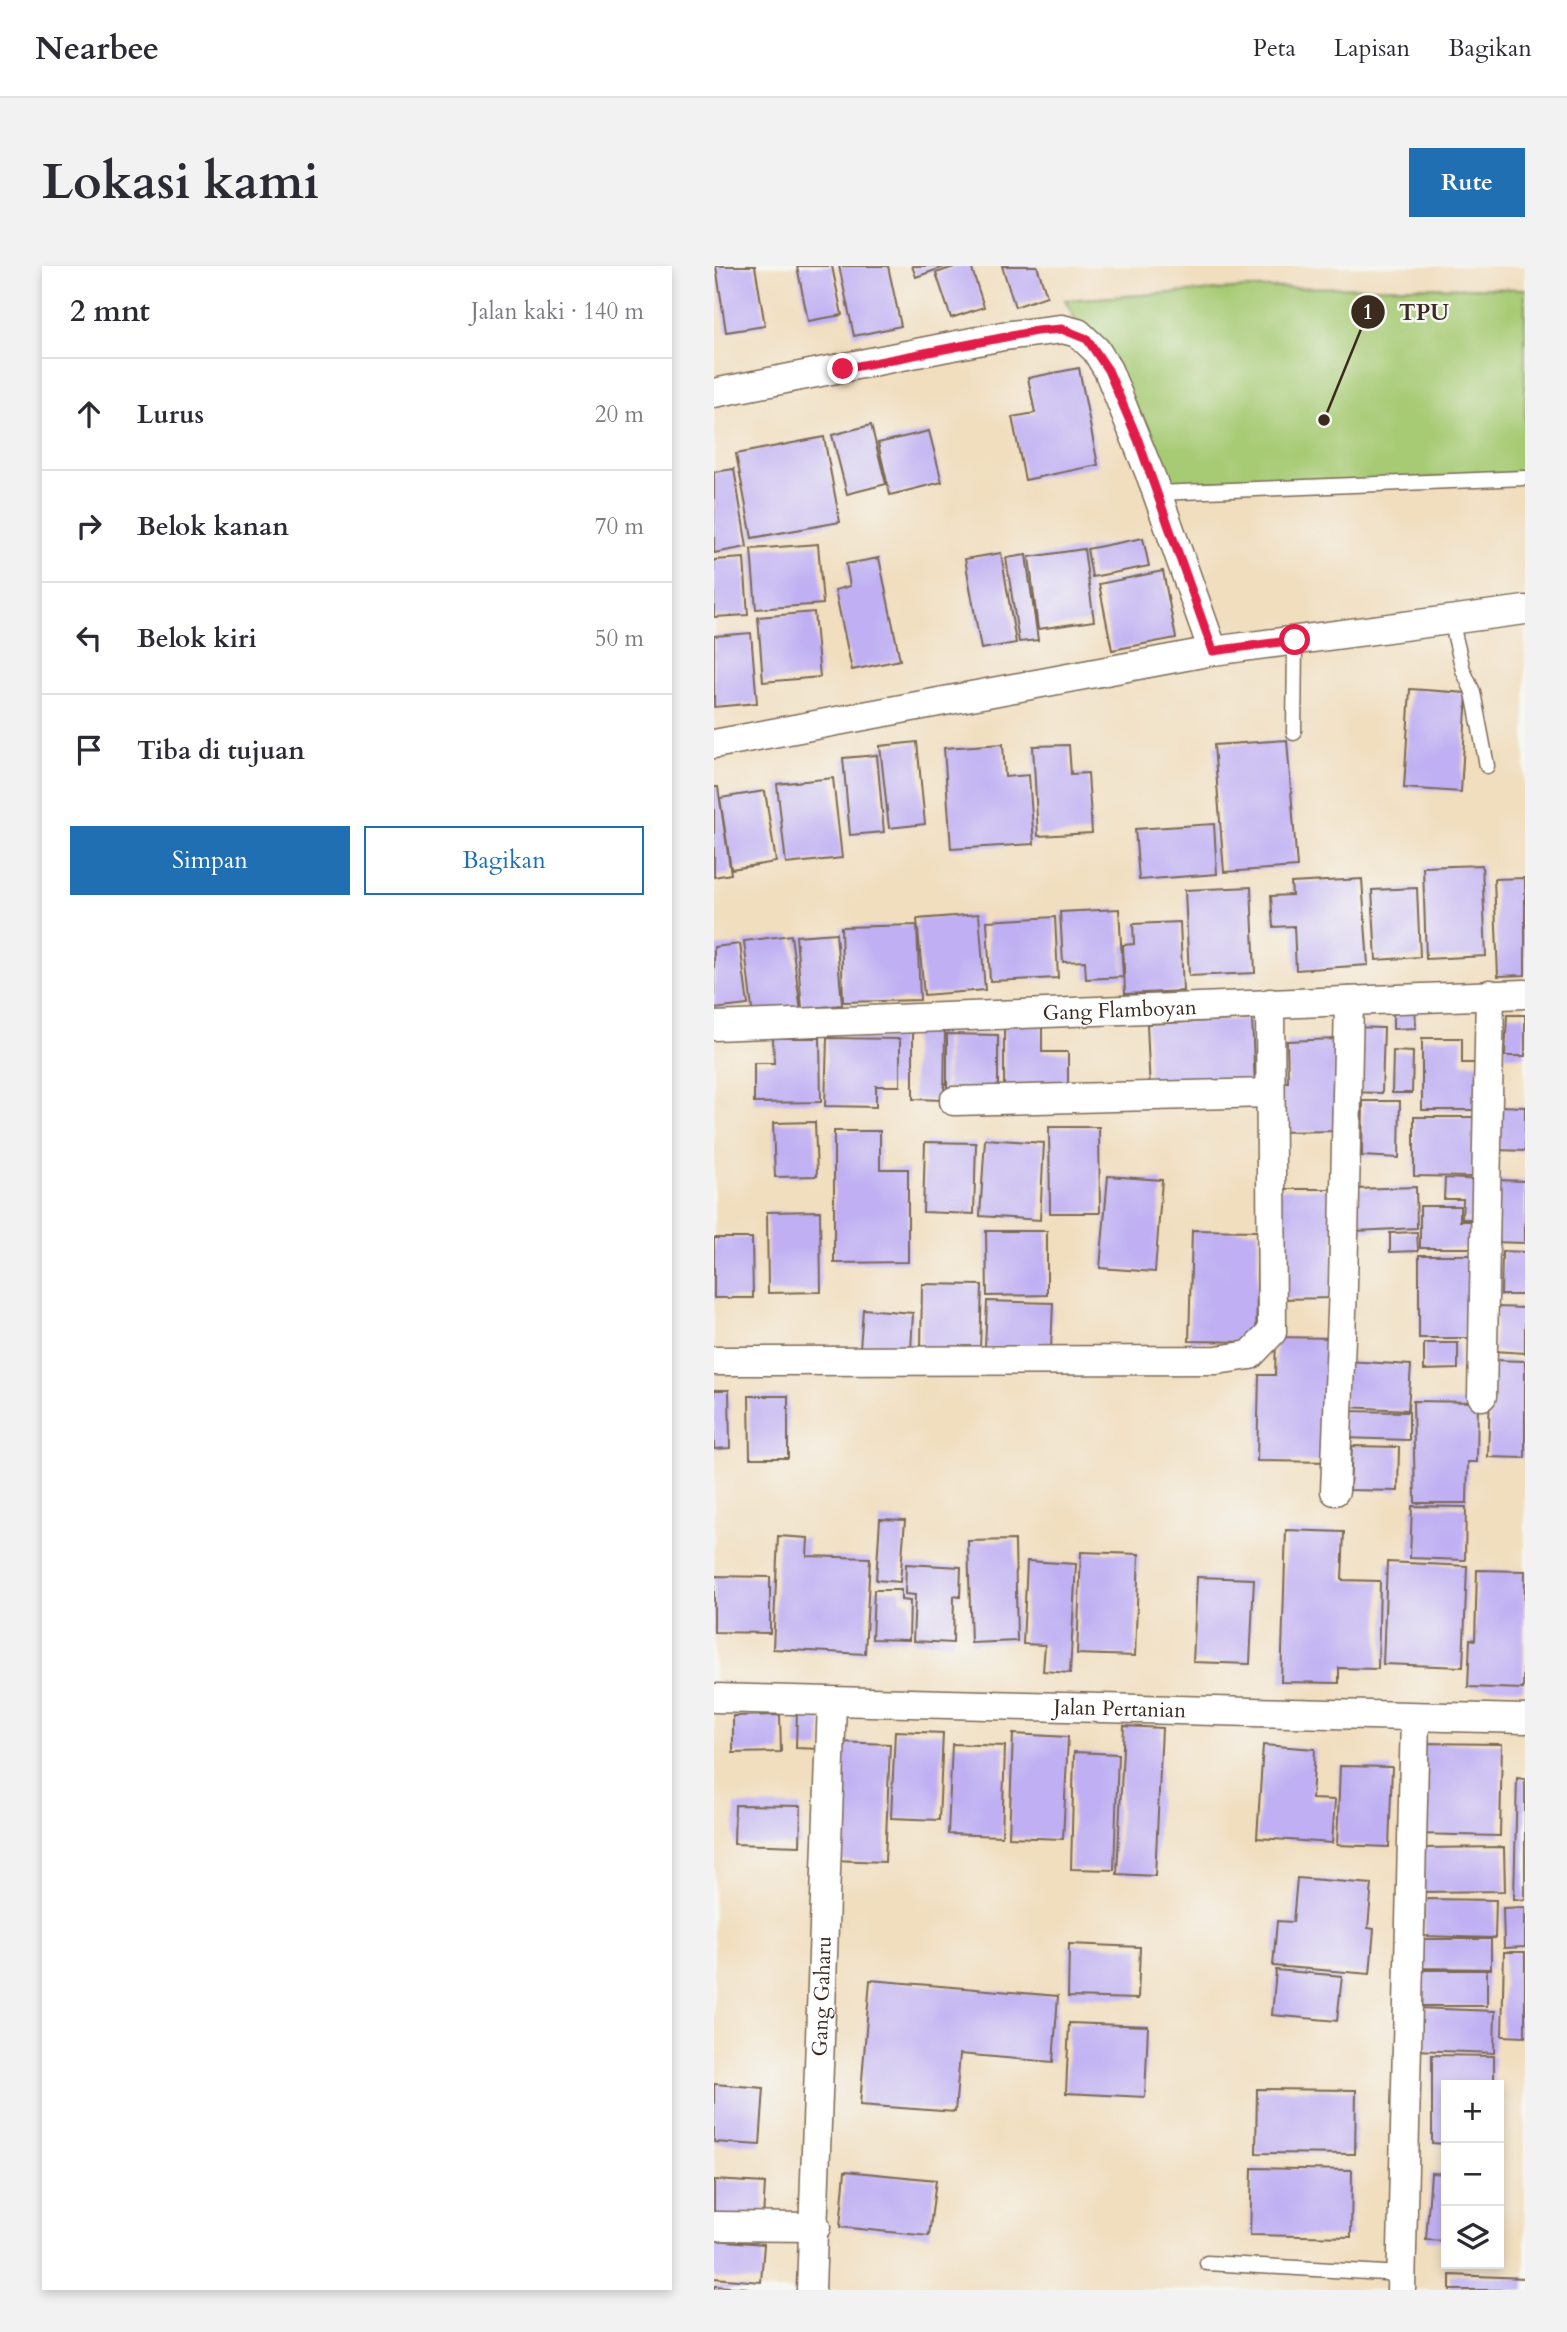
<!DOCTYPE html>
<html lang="id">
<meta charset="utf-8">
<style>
body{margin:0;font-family:Cardo,serif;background:#f2f2f3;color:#2b2b33}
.controls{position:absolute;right:21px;bottom:21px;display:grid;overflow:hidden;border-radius:0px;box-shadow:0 4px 10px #0003}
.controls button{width:63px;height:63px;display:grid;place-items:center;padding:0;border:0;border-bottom:2px solid #e1e1e2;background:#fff;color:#2b2b33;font:35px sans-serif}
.stop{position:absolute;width:21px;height:21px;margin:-16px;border:5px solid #e11d48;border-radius:50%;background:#fff}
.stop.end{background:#e11d48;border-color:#fff;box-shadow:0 2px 7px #0008}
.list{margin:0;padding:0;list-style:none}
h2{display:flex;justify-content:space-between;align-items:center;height:91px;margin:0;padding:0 28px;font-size:30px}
h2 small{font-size:23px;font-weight:400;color:#7c7c81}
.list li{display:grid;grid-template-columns:46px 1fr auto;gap:21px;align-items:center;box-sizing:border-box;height:112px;padding:0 28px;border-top:2px solid #e1e1e2}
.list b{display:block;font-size:26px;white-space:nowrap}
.list em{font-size:23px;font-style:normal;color:#7c7c81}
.actions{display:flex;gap:14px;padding:21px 28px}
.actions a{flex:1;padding:16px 0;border:2px solid #1f6fb2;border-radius:0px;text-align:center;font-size:24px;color:#1f6fb2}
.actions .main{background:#1f6fb2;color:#fff}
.icon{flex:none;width:38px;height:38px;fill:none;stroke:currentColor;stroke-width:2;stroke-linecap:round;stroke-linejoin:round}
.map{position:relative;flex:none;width:811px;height:2024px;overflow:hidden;border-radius:0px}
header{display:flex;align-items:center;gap:42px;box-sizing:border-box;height:98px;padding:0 35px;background:#fff;border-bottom:2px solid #e1e1e2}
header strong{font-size:33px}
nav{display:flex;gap:38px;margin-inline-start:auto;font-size:24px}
.intro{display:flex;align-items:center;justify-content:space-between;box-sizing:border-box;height:168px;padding:0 42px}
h1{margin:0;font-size:49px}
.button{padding:18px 32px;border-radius:0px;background:#1f6fb2;color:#fff;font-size:24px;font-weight:700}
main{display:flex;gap:42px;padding:0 42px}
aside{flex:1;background:#fff;border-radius:0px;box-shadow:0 4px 10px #0003}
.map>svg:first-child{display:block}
.green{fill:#a7cb75;stroke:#717a4a;stroke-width:2}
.building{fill:#c0b0f3}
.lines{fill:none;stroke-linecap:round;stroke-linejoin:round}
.service-casing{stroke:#7b6956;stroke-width:17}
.minor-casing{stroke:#7b6956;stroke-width:31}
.service{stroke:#fff;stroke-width:14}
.minor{stroke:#fff;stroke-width:28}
.route{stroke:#e11d48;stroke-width:9}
.labels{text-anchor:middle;stroke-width:5;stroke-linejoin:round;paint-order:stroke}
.street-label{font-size:21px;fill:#3b2a1e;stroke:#f6f6f2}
.leader{fill:none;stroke:#3b2a1e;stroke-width:2.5}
.callout-dot{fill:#3b2a1e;stroke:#f6f6f2;stroke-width:2.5}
.mark-label{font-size:21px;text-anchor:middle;font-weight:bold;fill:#fff}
.callout-label{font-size:23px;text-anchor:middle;font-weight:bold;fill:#3b2a1e;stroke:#f6f6f2;stroke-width:5;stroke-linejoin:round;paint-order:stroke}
</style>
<header>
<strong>Nearbee</strong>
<nav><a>Peta</a><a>Lapisan</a><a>Bagikan</a></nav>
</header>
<div class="intro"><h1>Lokasi kami</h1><a class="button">Rute</a></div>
<main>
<aside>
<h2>2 mnt<small>Jalan kaki · 140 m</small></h2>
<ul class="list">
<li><svg class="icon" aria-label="ahead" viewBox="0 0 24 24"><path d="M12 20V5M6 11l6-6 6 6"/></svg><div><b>Lurus</b></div><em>20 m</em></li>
<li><svg class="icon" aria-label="right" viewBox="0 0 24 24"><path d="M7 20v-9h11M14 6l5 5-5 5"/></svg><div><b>Belok kanan</b></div><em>70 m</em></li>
<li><svg class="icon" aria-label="left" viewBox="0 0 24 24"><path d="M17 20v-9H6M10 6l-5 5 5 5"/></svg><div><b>Belok kiri</b></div><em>50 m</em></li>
<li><svg class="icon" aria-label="arrive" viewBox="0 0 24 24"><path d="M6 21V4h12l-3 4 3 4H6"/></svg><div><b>Tiba di tujuan</b></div></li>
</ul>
<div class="actions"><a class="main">Simpan</a><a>Bagikan</a></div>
</aside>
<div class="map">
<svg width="811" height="2024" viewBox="0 0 811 2024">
<rect width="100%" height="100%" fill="#f6f6f2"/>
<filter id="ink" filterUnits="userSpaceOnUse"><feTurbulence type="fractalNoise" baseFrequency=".0143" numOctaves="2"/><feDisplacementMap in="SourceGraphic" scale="14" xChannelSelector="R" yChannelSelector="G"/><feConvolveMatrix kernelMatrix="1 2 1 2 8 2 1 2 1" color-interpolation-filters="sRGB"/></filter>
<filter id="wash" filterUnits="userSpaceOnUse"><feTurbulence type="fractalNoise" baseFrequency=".00686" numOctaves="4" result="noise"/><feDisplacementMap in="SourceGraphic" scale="28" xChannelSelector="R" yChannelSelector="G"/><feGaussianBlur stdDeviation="1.57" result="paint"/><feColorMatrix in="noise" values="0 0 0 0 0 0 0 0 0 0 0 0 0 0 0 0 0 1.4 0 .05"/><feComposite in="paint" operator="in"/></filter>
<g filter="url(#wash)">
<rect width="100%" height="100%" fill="#f1debf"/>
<path class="green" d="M705 21 811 23V208L656 216 436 217 386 100 351 34 534 22Z"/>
<g id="blocks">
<path class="building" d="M2 0H41L51 60 12 66Z
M83 0H118L128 49 94 55Z
M125 0H174L187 60 140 70Z
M198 0H233L202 11Z
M243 0H257L270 41 237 52 222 7Z
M288 0H323L333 30 301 41Z
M365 102 384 199 311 214 298 151 321 147 314 112Z
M157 159 172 218 133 228 118 169Z
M215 165 228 216 176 229 164 177Z
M110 171 126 256 38 272 22 188Z
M20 203 33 281 0 287V206Z
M429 272 435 300 378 311 373 283Z
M104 278 109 338 42 343 37 283Z
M370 283 380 355 324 363 315 291Z
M287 287 302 377 267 383 251 293Z
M312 289 324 374 305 376 292 292Z
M30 292 34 349 0 351V294Z
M165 292 186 394 138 404 121 324 136 320 132 298Z
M449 305 462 372 398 384 385 318Z
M100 346 106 411 49 416 44 351Z
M37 367 43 437 0 441V370Z
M696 423 753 427 747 526 690 522Z
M573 474 583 601 510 606 500 479Z
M203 476 211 558 175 562 166 480Z
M289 478 291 511 315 509 320 578 237 583 230 482Z
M355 479 357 508 374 507 378 567 324 570 319 480Z
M163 489 170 566 136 569 129 492Z
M119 512 128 592 72 598 63 518Z
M0 521H4L17 608 0 611Z
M51 525 62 596 17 603 6 532Z
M500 558 503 608 425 614 421 563Z
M768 599 772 690 712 693 709 601Z
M811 612V709L784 710 780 613Z
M648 613 654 699 582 704 580 660 559 661 557 630 578 629 577 617Z
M537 621 541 707 475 710 471 624Z
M703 622 706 691 662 694 658 624Z
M405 643 409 711 372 713 371 695 349 696 346 646Z
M265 648 271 724 210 729 203 653Z
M341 651 344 712 276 715 273 655Z
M466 656 469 725 411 728 409 679 420 678 419 658Z
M203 659 206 734 129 736 127 661Z
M122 667 128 739 88 743 82 670Z
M77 669 87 746 39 752 30 675Z
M26 678 34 739 0 743V681Z
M701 739 702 762 679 763V740Z
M793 749H811V790H791Z
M538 753 541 821 436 827 433 758Z
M290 756H328V786H354V828H290Z
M637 761 670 762 668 827 635 826Z
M199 763H231L230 834 199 833Z
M233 768 284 769V832H233Z
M59 772H106L107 836 40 837V797H60Z
M113 772 186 773V820H162V841L111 840Z
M708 772H748V797H766V844H708Z
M622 773 624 865 560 866 558 816H574L573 775Z
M679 785 699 786 698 827H678Z
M649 835H686L685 892 648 890Z
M786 840 811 841V885L784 884Z
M700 851H761L760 911 700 910Z
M101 856 103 910 61 911 59 857Z
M335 861H385L386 947H336Z
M120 865H166V903H194V996L120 997Z
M271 873 330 877 326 954 266 950Z
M211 876 262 877 260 948 209 946Z
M394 910 448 914 441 1006 386 1002Z
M731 912 769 914 768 953H748L749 933H730Z
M780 914 811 915V977L778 976Z
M702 921 703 962 642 965 641 923Z
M565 923H619L620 1032 565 1033Z
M706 940H746V955H767V982H706Z
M106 945 107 1026 54 1027 53 946Z
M478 964 544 965 542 1076 475 1075Z
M272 965H333V1029L273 1030Z
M703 966 704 985 676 986V967Z
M0 972H38L39 1032H0Z
M788 985 811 986V1029H787Z
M705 989H757V1072H705Z
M208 1018 268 1019 266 1085 207 1084Z
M273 1035 339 1037 337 1084 271 1082Z
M783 1041 811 1042V1087L780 1085Z
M149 1043 199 1047 197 1085 146 1082Z
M562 1071 618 1072 616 1196 543 1195 545 1109H561Z
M710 1077H744V1103L710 1104Z
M777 1094 811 1095V1192L774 1191Z
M633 1095 697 1099 694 1144 630 1141Z
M0 1124H15L16 1182 0 1183Z
M35 1130H74V1192H36Z
M699 1135 764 1136 763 1196H754L753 1237H701Z
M629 1145 695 1146V1174L629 1172Z
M638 1180 685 1181 684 1225 636 1224Z
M698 1240 752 1241 751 1294 696 1292Z
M166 1253 191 1254 186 1316 162 1314Z
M572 1264 630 1266 628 1314 666 1315 664 1403 625 1402V1417L567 1416Z
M64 1270 94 1272 93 1290 156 1292 151 1388 59 1383Z
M301 1274 303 1375 257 1377 254 1275Z
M367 1286 425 1288 421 1390 363 1388Z
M313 1295 362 1298 356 1407 329 1405 331 1379 309 1378Z
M673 1296 753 1300 749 1401 669 1398Z
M192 1298 247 1301 246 1331 240 1330 239 1377 199 1375 201 1329 191 1328Z
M763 1304 811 1305 809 1423 754 1421 756 1373 761 1374Z
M0 1310 56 1311V1367L0 1366Z
M483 1311 540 1313 536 1398 479 1396Z
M160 1324H187V1334L196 1335 195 1374 158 1373Z
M83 1444 108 1445 106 1483 82 1482Z
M66 1449 67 1486 19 1487V1450Z
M410 1460 448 1462 441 1610 403 1608Z
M181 1465 229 1467 225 1554 177 1552Z
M299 1468 354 1471 349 1573 295 1571Z
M123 1476 176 1478 171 1596 118 1594Z
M705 1477 788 1478 786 1570 703 1568Z
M238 1478 291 1480 288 1570 234 1568Z
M549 1479 601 1483 598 1533 621 1534 618 1577 543 1572Z
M360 1486 404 1488 400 1604 357 1603Z
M626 1500 678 1501 675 1581 623 1579Z
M803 1512 811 1513V1634L800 1633Z
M21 1539 87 1540 86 1580 20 1578Z
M790 1581 791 1625 707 1626V1582Z
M583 1612 658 1618 654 1662 660 1663 656 1708 559 1700 563 1655 579 1656Z
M711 1633 782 1634 781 1672 710 1670Z
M811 1641V1681L790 1682 789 1642Z
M706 1673H777V1703L706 1702Z
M355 1678 426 1681 424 1733 354 1731Z
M790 1686H811V1771L788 1770Z
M562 1704 628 1710 623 1755 558 1749Z
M706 1704H773V1740H706Z
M156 1714 344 1730 339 1796 246 1788 241 1846 146 1839Z
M702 1742 781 1745 780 1787 701 1784Z
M355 1757 434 1760 431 1831 352 1827Z
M718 1789 780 1790V1819H732V1878L718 1877Z
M0 1818 50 1822 46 1879 0 1876Z
M543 1823 642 1824 641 1888 542 1887Z
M538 1902 638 1904 637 1971 536 1969Z
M131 1905 222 1914 215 1970 126 1961Z
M717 1907 732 1908V1975L712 1974Z
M0 1914 51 1917 49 1953 0 1950Z
M0 1974 50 1978 47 2016 0 2012Z
M736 2009 811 2012V2024H736Z
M0 2020 33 2022V2024H0Z"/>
</g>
</g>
<g filter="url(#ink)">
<use href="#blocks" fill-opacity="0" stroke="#7b6956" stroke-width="2"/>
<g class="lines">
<g class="service-casing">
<path id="service" d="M443 227 811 212
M737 354 749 404 759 426 773 500
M580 467 581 374
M493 1997 688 2008"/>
</g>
<g class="minor-casing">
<g id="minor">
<path d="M0 127 289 70 348 63 364 67 382 84 394 104 438 213 499 385"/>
<path d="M0 478 499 385 811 344"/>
<path id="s1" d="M0 760 811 728"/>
<path d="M240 835 555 827"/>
<path d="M0 1095 503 1094 536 1089 558 1066 556 737"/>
<path d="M768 1130 776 728"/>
<path d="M621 1225 629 1020 635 735"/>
<path id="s2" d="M0 1432 811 1453"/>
<path d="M0 1960 102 1961"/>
<path id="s3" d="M97 2024 118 1437"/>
<path d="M687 2024 701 1452"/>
</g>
</g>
<use href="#service" class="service"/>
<use href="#minor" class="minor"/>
</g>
</g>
<g class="lines" filter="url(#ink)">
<path class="route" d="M129 103 322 65 348 63 373 73 394 104 424 174 499 385 581 374"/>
</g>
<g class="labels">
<g class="street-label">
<text dy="7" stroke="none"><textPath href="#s1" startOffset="406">Gang Flamboyan</textPath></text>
<text dy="7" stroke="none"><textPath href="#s2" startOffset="406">Jalan Pertanian</textPath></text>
<text dy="7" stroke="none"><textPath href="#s3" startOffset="294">Gang Gaharu</textPath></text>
</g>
</g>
<path class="leader" d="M610 154L654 46"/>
<g class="callout-dot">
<circle cx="610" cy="154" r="7"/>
<circle cx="654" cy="46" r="18"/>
</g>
<g class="mark-label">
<text x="654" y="53">1</text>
</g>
<g class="callout-label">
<text x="710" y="54">TPU</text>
</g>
</svg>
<div class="controls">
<button>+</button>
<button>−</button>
<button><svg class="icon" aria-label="layers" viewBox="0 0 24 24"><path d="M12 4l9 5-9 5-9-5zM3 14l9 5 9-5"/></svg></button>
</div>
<div class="stop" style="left:581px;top:374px"></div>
<div class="stop end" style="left:129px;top:103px"></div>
</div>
</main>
